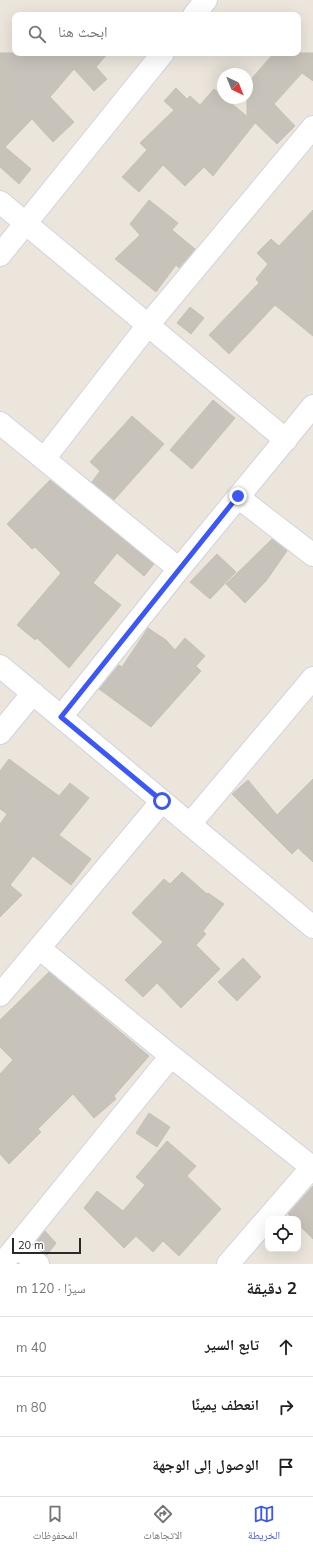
<!DOCTYPE html>
<html lang="ar">
<meta charset="utf-8">
<style>
body{margin:0;font-family:Mulish,"Noto Naskh Arabic",sans-serif;background:#f2f2f2;color:#202124;direction:rtl}
.controls{position:absolute;right:12px;bottom:12px;display:grid;overflow:hidden;border-radius:8px;box-shadow:0 4px 16px #0002}
.controls button{width:36px;height:36px;display:grid;place-items:center;padding:0;border:0;border-bottom:1px solid #e0e0e0;background:#fff;color:#202124;font:20px sans-serif}
.compass{position:absolute;left:217px;top:68px;width:36px;height:36px;border-radius:50%;background:#fff;box-shadow:0 4px 16px #0002;rotate:137deg}
.scale{position:absolute;left:12px;bottom:10px;width:69px;box-sizing:border-box;padding-left:4px;border:2px solid #292929;border-top:0;font-size:11px;line-height:14px;white-space:nowrap;color:#292929;-webkit-text-stroke:3px #fff;paint-order:stroke}
.stop{position:absolute;width:12px;height:12px;margin:-9px;border:3px solid #3b56f9;border-radius:50%;background:#fff}
.stop.end{background:#3b56f9;border-color:#fff;box-shadow:0 1px 4px #0008}
.list{margin:0;padding:0;list-style:none}
h2{display:flex;justify-content:space-between;align-items:center;height:52px;margin:0;padding:0 16px;font-size:17px}
h2 small{font-size:13px;font-weight:400;color:#757577}
.list li{display:grid;grid-template-columns:26px 1fr auto;gap:12px;align-items:center;box-sizing:border-box;height:60px;padding:0 16px;border-top:1px solid #e0e0e0}
.list b{display:block;font-size:15px;white-space:nowrap}
.list em{font-size:13px;font-style:normal;color:#757577}
.icon{flex:none;width:22px;height:22px;fill:none;stroke:currentColor;stroke-width:2;stroke-linecap:round;stroke-linejoin:round}
.map{position:relative;flex:none;width:313px;height:1264px;overflow:hidden;direction:ltr}
.search{position:absolute;background:#fff;box-shadow:0 4px 16px #0002;left:12px;right:12px;top:12px;height:44px;display:flex;align-items:center;gap:10px;box-sizing:border-box;padding:0 14px;border-radius:8px;color:#757577;font-size:15px}
.sheet{height:232px;background:#fff}
nav{display:flex;justify-content:space-around;align-items:center;box-sizing:border-box;height:56px;border-top:1px solid #e0e0e0;background:#fff;font-size:11px;color:#757577}
nav a{display:grid;justify-items:center;gap:2px}
nav .on{color:#3b56f9}
.map>svg:first-child{display:block}
.building{fill:#c7c3ba;stroke:#c7c1b5}
.lines{fill:none;stroke-linecap:round;stroke-linejoin:round}
.minor-casing{stroke:#d0d3e2;stroke-width:24}
.minor{stroke:#fff;stroke-width:22}
.route{stroke:#3b56f9;stroke-width:5}
</style>
<div class="map">
<svg width="313" height="1264" viewBox="0 0 313 1264">
<rect width="100%" height="100%" fill="#ebe5db"/>
<path class="building" d="M0 53H108L96 67 107 79 94 91 74 69 50 97 74 122 53 142 32 119 5 147 31 169 19 184 0 167Z
M274 53H313V81L302 73 274 104 295 126 277 144 247 115V84Z
M176 88 187 99 190 96 200 105 214 89 255 123 213 176 204 167 185 186 163 165 139 192 122 177 147 150 140 143 174 110 164 101Z
M149 200 178 223 172 230 195 249 179 268 176 265 156 292 115 259 140 235 130 224Z
M313 210V336L275 305 229 354 209 335 259 283 256 279 268 264 257 253 271 239 279 246Z
M190 307 204 318 191 334 177 323Z
M213 400 235 418 192 469 170 450Z
M132 416 164 444 114 500 92 482 100 471 90 462Z
M50 480 154 564 144 576 117 553 93 583 121 605 69 668 37 638 35 640 17 625 61 573 35 547 32 549 7 524Z
M272 539 287 551 266 581 245 603 226 584Z
M217 554 236 572 210 599 190 582Z
M148 628 166 640 175 650 185 638 205 656 196 666 201 671 151 727 99 689 119 665 122 667Z
M9 759 59 796 70 783 89 798 59 835 91 859 71 885 33 856 10 885 22 895 0 917V824L7 814 0 809V771Z
M313 779V862L298 848 292 854 232 794 248 780 277 815Z
M182 872 207 894 208 893 224 904 203 931 206 934 196 945 220 969 181 1008 157 983 143 997 125 980 163 942 132 913 164 879 170 884Z
M243 958 261 977 237 1001 218 982Z
M49 972 149 1056 114 1096 116 1099 94 1118 73 1094 38 1129 41 1132 9 1164 0 1154V1074L13 1060 0 1047V1020Z
M149 1113 170 1127 157 1147 136 1133Z
M167 1141 196 1166 187 1176 221 1209 179 1256 163 1241 153 1252 136 1236 124 1248 84 1208 97 1191 123 1211 145 1185 136 1177Z
M313 1186V1239L298 1224V1219H293L288 1214Z
M45 1231 56 1243 47 1255 34 1245Z"/>
<g class="lines">
<g class="minor-casing">
<path id="minor" d="M194 15 206 0
M0 202 286 440
M0 255 163 53
M0 423 179 569
M44 459 148 325 313 127
M238 497 313 555
M0 666 313 927
M61 717 179 569 313 406
M0 733 33 693
M190 824 313 678
M39 948 171 1056 313 1168
M0 995 162 801
M17 1247 38 1264
M2 1264 171 1056
M228 1264 312 1167"/>
</g>
<use href="#minor" class="minor"/>
</g>
<g class="lines">
<path class="route" d="M162 801 61 717 238 496"/>
</g>
</svg>
<div class="controls">
<button><svg class="icon" aria-label="locate" viewBox="0 0 24 24"><circle cx="12" cy="12" r="6"/><path d="M12 2v4M12 18v4M2 12h4M18 12h4"/></svg></button>
</div>
<svg class="compass" viewBox="-18 -18 36 36"><path d="M0-13l5 13h-10z" fill="#e53935"/><path d="M0 13l5-13h-10z" fill="#757577"/></svg>
<div class="scale">20 m</div>
<div class="stop" style="left:162px;top:801px"></div>
<div class="stop end" style="left:238px;top:496px"></div>
<div class="search"><svg class="icon" aria-label="search" viewBox="0 0 24 24"><circle cx="10" cy="10" r="6"/><path d="M15 15l6 6"/></svg>ابحث هنا</div>
</div>
<section class="sheet">
<h2>2 دقيقة<small>سيرًا · 120 m</small></h2>
<ul class="list">
<li><svg class="icon" aria-label="ahead" viewBox="0 0 24 24"><path d="M12 20V5M6 11l6-6 6 6"/></svg><div><b>تابع السير</b></div><em>40 m</em></li>
<li><svg class="icon" aria-label="right" viewBox="0 0 24 24"><path d="M7 20v-9h11M14 6l5 5-5 5"/></svg><div><b>انعطف يمينًا</b></div><em>80 m</em></li>
<li><svg class="icon" aria-label="arrive" viewBox="0 0 24 24"><path d="M6 21V4h12l-3 4 3 4H6"/></svg><div><b>الوصول إلى الوجهة</b></div></li>
</ul>
</section>
<nav>
<a class="on"><svg class="icon" aria-label="map" viewBox="0 0 24 24"><path d="M3 6l6-2 6 2 6-2v14l-6 2-6-2-6 2zM9 4v14M15 6v14"/></svg>الخريطة</a>
<a><svg class="icon" aria-label="directions" viewBox="0 0 24 24"><path d="M12 3l9 9-9 9-9-9zM9 14v-3h6M13 9l2 2-2 2"/></svg>الاتجاهات</a>
<a><svg class="icon" aria-label="saved" viewBox="0 0 24 24"><path d="M7 4h10v16l-5-4-5 4z"/></svg>المحفوظات</a>
</nav>
